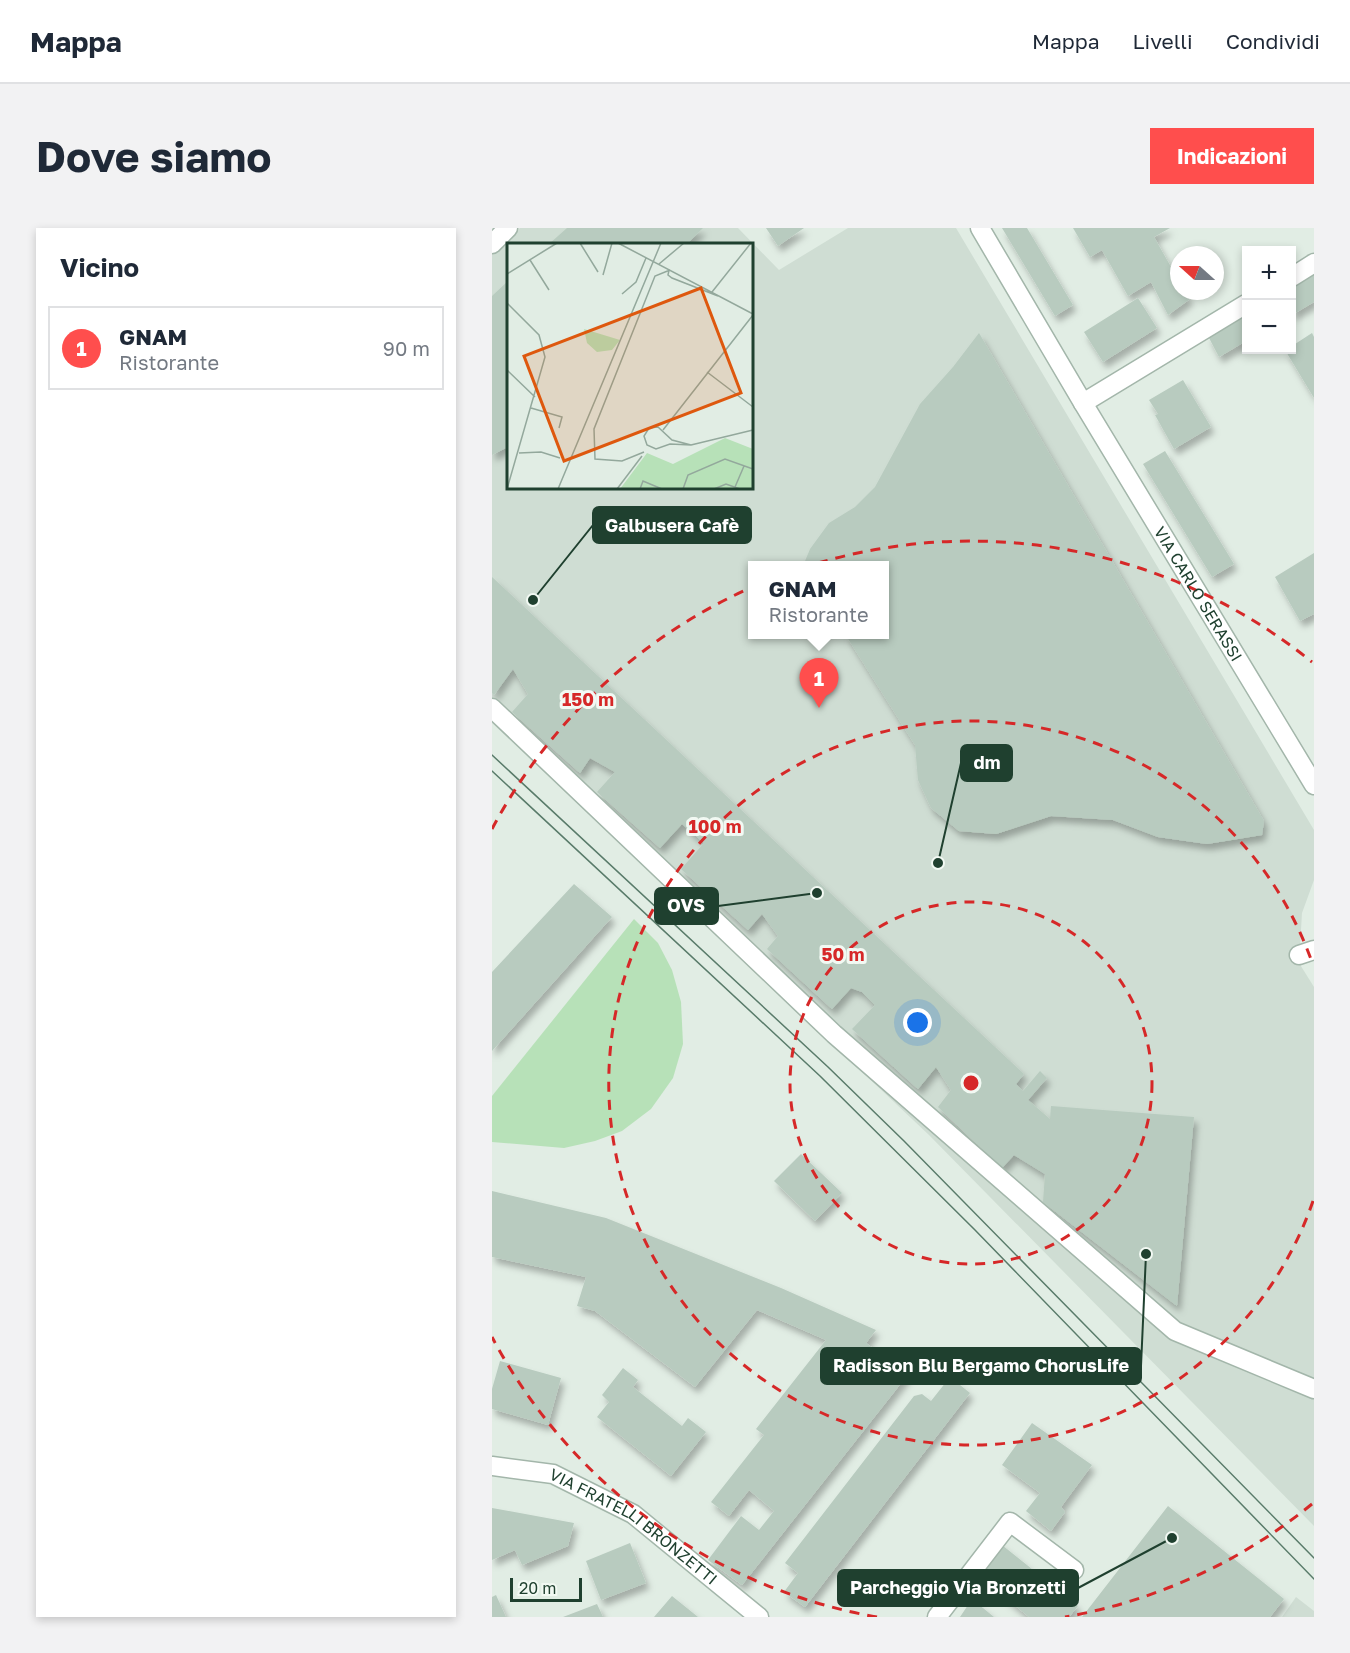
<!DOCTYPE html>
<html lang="it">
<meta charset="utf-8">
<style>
body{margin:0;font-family:"Golos Text",sans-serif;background:#f2f2f3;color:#1f2937}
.controls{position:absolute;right:18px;top:18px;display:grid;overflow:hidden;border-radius:0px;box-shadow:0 3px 9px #0003}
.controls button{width:54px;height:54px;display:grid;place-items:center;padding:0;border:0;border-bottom:2px solid #e0e1e3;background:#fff;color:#1f2937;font:30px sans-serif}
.compass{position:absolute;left:678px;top:18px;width:54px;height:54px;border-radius:50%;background:#fff;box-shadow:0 3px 9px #0003;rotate:291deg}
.scale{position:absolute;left:18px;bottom:15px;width:72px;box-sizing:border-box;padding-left:6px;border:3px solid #1f402f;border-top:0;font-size:16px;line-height:21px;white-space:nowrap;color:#1f402f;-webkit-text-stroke:4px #f2f9f3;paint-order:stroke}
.you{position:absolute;left:426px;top:795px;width:21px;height:21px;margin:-15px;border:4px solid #fff;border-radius:50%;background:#1a73e8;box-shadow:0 0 0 9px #1a73e833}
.badge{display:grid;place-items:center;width:39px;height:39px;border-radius:50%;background:#ff4e4d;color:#fff;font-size:20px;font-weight:700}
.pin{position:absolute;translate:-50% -50px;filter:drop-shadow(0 2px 3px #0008)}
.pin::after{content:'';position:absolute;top:32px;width:21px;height:18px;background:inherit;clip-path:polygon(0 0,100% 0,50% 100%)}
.popup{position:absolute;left:256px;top:333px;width:141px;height:78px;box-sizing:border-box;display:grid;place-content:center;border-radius:0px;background:#fff;filter:drop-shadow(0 2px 4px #0005);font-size:20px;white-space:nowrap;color:#747a83}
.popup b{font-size:22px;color:#1f2937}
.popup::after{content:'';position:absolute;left:50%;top:100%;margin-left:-12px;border:12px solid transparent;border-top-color:#fff}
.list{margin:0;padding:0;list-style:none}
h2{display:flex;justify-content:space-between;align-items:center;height:78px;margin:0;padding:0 24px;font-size:26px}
h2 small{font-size:20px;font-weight:400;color:#747a83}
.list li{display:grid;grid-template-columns:39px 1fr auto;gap:18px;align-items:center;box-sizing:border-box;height:84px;margin:0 12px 12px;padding:0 12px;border:2px solid #e0e1e3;border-radius:0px}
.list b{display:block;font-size:22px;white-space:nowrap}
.list p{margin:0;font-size:20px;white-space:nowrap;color:#747a83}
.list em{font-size:20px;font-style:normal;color:#747a83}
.map{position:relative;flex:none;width:822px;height:1389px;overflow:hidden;border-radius:0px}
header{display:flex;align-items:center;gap:36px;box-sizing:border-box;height:84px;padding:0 30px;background:#fff;border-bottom:2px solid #e0e1e3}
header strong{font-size:28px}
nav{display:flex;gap:33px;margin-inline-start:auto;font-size:21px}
.intro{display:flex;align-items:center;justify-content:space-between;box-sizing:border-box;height:144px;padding:0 36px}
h1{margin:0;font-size:42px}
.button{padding:15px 27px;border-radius:0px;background:#ff4e4d;color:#fff;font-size:21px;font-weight:700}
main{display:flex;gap:36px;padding:0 36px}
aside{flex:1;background:#fff;border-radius:0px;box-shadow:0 3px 9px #0003}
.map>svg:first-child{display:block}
.built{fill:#cfddd3;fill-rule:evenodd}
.green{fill:#b7e1b8}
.building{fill:#b8cbbf;filter:url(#shadow)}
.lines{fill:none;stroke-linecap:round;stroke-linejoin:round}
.minor-casing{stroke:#a3b6aa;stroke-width:21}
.minor{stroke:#fff;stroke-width:18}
.tram{stroke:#597b6a;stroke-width:1.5}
.ring{fill:none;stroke:#d62828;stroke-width:3;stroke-dasharray:10 8}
.labels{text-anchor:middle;stroke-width:6;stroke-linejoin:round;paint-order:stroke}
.street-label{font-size:16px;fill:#1f402f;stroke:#f2f9f3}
.inset-road{fill:none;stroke:#93a89c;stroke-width:1.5}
.view{fill:#de580e;fill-opacity:0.15;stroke:#de580e;stroke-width:3}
.inset-edge{fill:none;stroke:#1f402f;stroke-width:3}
.centre{fill:#d62828;stroke:#f2f9f3;stroke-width:3}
.ring-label{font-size:18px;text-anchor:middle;font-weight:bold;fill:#d62828;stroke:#f2f9f3;stroke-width:6;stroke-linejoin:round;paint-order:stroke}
.leader{fill:none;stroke:#1f402f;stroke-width:2}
.callout-dot{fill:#1f402f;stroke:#f2f9f3;stroke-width:2}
.callout{fill:#1f402f;stroke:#1f402f;stroke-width:2}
.callout-label{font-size:18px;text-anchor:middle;font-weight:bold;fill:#fff}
</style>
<header>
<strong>Mappa</strong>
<nav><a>Mappa</a><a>Livelli</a><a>Condividi</a></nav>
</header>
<div class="intro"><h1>Dove siamo</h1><a class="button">Indicazioni</a></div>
<main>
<aside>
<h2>Vicino<small></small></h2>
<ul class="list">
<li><span class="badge">1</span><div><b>GNAM</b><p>Ristorante</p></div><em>90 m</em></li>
</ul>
</aside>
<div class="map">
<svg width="822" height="1389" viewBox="0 0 822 1389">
<defs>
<filter id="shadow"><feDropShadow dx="3.5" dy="6" stdDeviation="3" flood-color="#0004"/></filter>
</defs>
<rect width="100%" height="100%" fill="#e1ede4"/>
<path class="built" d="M28 0H246L287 42 356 0H464L822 602V652L810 685 807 735 822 759V1298L437 907 0 495V25ZM16 16H260V260H16ZM261 338H393V406H261Z
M804 1369 822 1383V1389H790Z"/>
<path class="green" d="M142 691 166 715 180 742 189 774 191 816 181 850 159 881 130 903 103 913 72 920 0 914V868Z"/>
<path class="building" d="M75 0H211L195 16H57Z
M274 0H312L286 18Z
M510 0H535L581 77 563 88Z
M581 0H678L662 9 687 53V63H693L698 71 676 87 659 54 636 68 610 22 598 29Z
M822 45V74L800 87V58Z
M16 53V219L0 227V68Z
M646 70 665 100 611 134 592 104Z
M754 85V113L727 129 716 108Z
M487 105 772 593 770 607 715 616 666 609 621 592 559 588 504 606 467 603 439 580 426 552 423 517 353 406H393V338H311L318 321 337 295 363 279 383 259 428 176 461 139Z
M820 105 822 109V170L793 122H800V118Z
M691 152 719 199 682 221 663 187 666 186 657 172Z
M673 223 742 336 720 349 651 236Z
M822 325V386L808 393 783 349Z
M0 349 532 846 524 856 531 863 548 843 555 850 536 872 558 891 559 878 702 889 685 1078 551 974 553 946 522 927 510 940 446 879 459 862 444 839 426 861 360 801 383 777 370 764 359 760 340 781 275 721 286 708 270 686 256 702 189 641 212 615 190 596 168 620 105 564 123 544 98 530 88 545 20 484 36 466 21 441 2 467 0 465Z
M82 656 120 689 0 823V744Z
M309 926 350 965 323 993 282 953Z
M0 963 114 990 289 1060 384 1102 374 1115 401 1135 408 1125 425 1135 250 1357 216 1332 249 1288 267 1302 282 1283 257 1262 237 1288 219 1274 272 1207 264 1201 334 1112 265 1082 203 1159 103 1083 85 1078 94 1049 0 1029Z
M8 1133 69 1150 56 1197 0 1181V1161Z
M131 1140 146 1152 141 1159 190 1198 196 1190 214 1204 179 1248 105 1189 117 1174 110 1167Z
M458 1149 478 1165 313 1379 292 1364 306 1345 293 1335 422 1168 430 1166 439 1173Z
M540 1195 600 1237 569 1279 573 1284 559 1303 534 1283 548 1265 510 1237Z
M676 1278 792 1371 778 1389H590Z
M0 1280 82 1295 76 1318 30 1337 23 1322 0 1332Z
M505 1313 586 1378 577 1389H537L481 1343Z
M138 1315 154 1355 109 1372 94 1333Z
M4 1367 14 1389H0V1369Z
M180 1368 206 1389H162Z
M480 1371 502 1389H468Z
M105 1376 111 1389H71Z"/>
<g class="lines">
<g class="minor-casing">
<g id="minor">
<path id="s1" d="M488 0 591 175 822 557"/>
<path d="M0 16 16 0"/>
<path d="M800 49 822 35"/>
<path d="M591 175 754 76"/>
<path d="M0 480 342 806 683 1103 822 1161"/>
<path d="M807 727 822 722"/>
<path id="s2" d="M0 1238 61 1246 141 1286 267 1389"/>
<path d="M445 1389 518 1294 582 1342"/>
</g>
</g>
<use href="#minor" class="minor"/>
<path class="tram" d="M0 527 336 839 412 913 822 1330
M0 543 328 848 483 1002 822 1351"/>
</g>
<g class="ring">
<circle cx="479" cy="855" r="181"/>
<path d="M821 973A362 362 0 1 1 821 737"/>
<path d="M820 1276A542 542 0 0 1 573 1389M385 1389A542 542 0 0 1 0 1109M0 601A542 542 0 0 1 820 434"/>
</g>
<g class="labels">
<g class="street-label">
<text dy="6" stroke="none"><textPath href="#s1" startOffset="426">VIA CARLO SERASSI</textPath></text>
<text dy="6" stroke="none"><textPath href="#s2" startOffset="158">VIA FRATELLI BRONZETTI</textPath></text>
</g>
</g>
<g transform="translate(15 15)">
<rect width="246" height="246" fill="#e1ede4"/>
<path d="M77 86 113 97 105 107 90 109 80 100ZM218 195 246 206V246H113L140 210 166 221Z" fill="#b7e1b8"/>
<path class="inset-road" d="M73 0 91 29M111 0 246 71M23 17 42 47M152 21 177 0M162 27 161 32 165 35 211 53M0 31 50 0M96 32 105 0M205 49 244 0M115 51 129 39 139 15M0 60 32 92 38 114 0 246M0 127 28 154M200 129 246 164M24 165 55 174 52 185M156 187 246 72M184 202 165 197 151 184 142 185 137 193 140 202 149 206 163 201 184 202 246 187M137 209 115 218 88 216 87 186 148 33 163 27M12 210 34 209 53 215M228 244 237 223M51 246 154 0M110 246 135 213M133 246 136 238 155 246M176 246 181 232 218 216 246 226M207 246 219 241 233 246"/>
<path class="view" d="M194 45 234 150 57 218 17 113Z"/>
<rect width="246" height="246" class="inset-edge"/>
</g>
<circle cx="479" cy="855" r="9" class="centre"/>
<g class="ring-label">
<text x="96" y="478">150 m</text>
<text x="223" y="605">100 m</text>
<text x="351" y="733">50 m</text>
</g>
<path class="leader" d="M41 372L101 297M446 635L469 535M325 665L226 678M654 1026L649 1138M680 1310L586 1360"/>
<g class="callout-dot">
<circle cx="41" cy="372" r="6"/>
<circle cx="446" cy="635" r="6"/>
<circle cx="325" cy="665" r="6"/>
<circle cx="654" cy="1026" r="6"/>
<circle cx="680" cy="1310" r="6"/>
</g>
<g class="callout">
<rect x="101" y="279" width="158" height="36" rx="6"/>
<rect x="469" y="517" width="51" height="36" rx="6"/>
<rect x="163" y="660" width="63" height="36" rx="6"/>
<rect x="329" y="1120" width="320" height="36" rx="6"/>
<rect x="346" y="1342" width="240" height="36" rx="6"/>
</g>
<g class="callout-label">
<text x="180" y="304">Galbusera Cafè</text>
<text x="495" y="541">dm</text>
<text x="194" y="684">OVS</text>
<text x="489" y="1144">Radisson Blu Bergamo ChorusLife</text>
<text x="466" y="1366">Parcheggio Via Bronzetti</text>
</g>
</svg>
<div class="controls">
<button>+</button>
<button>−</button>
</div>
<svg class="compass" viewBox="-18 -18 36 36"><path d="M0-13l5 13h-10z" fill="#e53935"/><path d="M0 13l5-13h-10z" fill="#747a83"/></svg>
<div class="scale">20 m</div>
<div class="you"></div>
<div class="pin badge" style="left:327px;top:480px">1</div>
<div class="popup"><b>GNAM</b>Ristorante</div>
</div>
</main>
